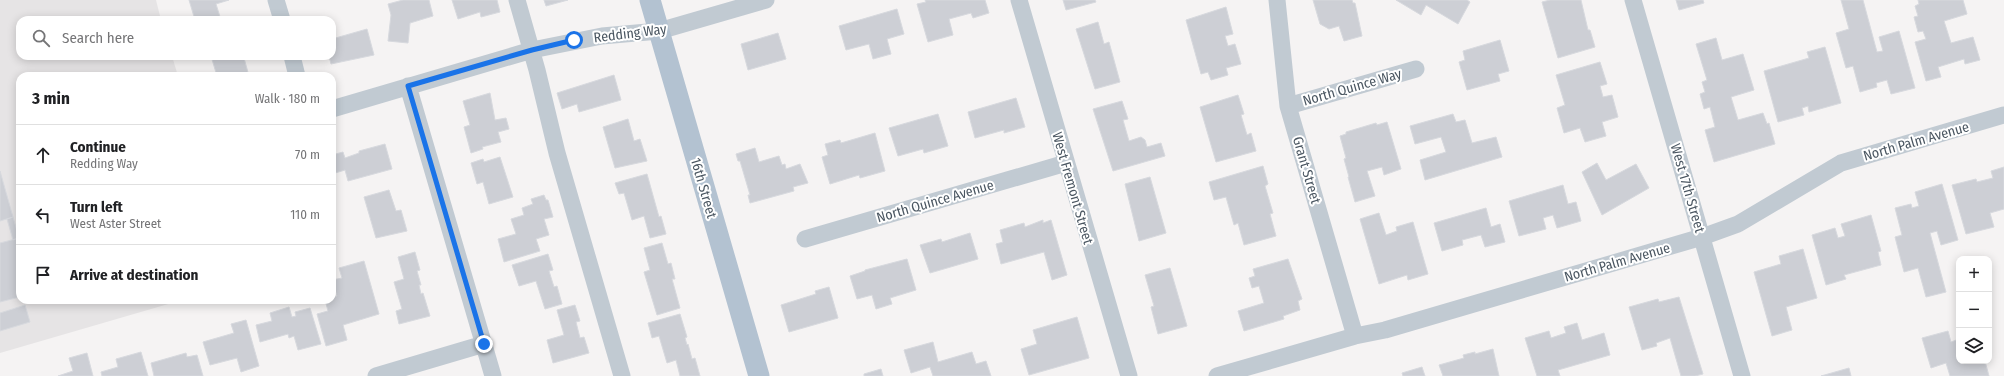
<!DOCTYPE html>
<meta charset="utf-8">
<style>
body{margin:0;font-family:"Fira Sans Condensed",sans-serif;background:#f2f2f2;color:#202124}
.controls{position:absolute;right:12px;bottom:12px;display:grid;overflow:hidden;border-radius:8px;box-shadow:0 2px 10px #0003}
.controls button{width:36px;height:36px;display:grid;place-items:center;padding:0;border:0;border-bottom:1px solid #e0e0e0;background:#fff;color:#202124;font:20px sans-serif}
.stop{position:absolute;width:12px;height:12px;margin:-9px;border:3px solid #1a73e8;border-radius:50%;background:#fff}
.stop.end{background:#1a73e8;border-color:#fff;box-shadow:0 1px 4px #0008}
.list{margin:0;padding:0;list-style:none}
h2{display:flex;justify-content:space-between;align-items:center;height:52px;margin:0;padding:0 16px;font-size:17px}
h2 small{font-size:13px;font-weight:400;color:#757577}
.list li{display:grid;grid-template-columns:26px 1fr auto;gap:12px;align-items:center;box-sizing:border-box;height:60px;padding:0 16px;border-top:1px solid #e0e0e0}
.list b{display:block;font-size:15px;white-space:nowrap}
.list p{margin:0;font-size:13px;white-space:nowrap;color:#757577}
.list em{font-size:13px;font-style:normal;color:#757577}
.icon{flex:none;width:22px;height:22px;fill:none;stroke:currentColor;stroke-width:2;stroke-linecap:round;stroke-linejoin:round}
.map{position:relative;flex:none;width:2004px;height:376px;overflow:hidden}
.search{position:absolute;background:#fff;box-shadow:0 2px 10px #0003;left:16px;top:16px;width:320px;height:44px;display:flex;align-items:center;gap:10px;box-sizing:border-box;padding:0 14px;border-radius:12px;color:#757577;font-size:15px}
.panel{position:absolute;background:#fff;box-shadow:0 2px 10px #0003;left:16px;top:72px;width:320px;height:232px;border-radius:12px}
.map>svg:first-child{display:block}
.education{fill:#e6e4e5}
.building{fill:#cdcfd5;stroke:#d7d9de}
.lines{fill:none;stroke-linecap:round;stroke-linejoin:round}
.minor{stroke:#c1cad2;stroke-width:17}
.major{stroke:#b3c2d1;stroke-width:21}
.route{stroke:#1a73e8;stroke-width:5}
.labels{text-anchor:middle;stroke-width:4;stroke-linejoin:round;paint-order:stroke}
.street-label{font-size:14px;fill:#4a5661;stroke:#fff}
</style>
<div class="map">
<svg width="2004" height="376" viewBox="0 0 2004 376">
<rect width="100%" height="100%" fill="#f5f3f3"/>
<path class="education" d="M0 0H156L161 20H20V56H172L178 76H20V300H182L0 353Z"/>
<path class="building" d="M189 0H229L216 4 221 20H195Z
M403 0H429L433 16 410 23 408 43 388 41 391 15 388 4Z
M452 0H497L500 12 481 17 480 12 458 19Z
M544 0H568L546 6Z
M925 0H985L989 13 973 18 971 13 949 19 953 35 928 42 917 4 926 2Z
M1063 0H1095L1096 2 1066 10Z
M1313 0H1352L1353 3H1355L1362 36 1344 41 1339 26 1329 29 1320 24Z
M1396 0H1467L1470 2 1458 24 1426 5 1421 15Z
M1550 0H1581L1588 30H1590L1595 47 1558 58 1542 2Z
M1676 0H1703L1704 3 1679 10Z
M1841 0H1863L1877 52 1883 51 1879 37 1899 31 1915 88 1891 94 1887 80 1876 83 1877 87 1860 92 1853 66 1846 68 1836 33 1849 29Z
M1918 0H1963L1967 14 1944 21 1951 43 1973 37 1980 60 1965 64 1964 59 1938 67 1941 77 1926 81 1915 42 1926 39 1923 31 1918 32 1914 17 1918 16 1915 6 1919 4Z
M1226 7 1233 34 1225 36 1228 46 1235 44 1241 64 1226 68 1228 75 1211 80 1208 72 1201 74 1186 20Z
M897 9 904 34 887 39 891 54 873 59 869 44 846 50 839 26Z
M1098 22 1104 44 1109 42 1120 82 1095 89 1076 29Z
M367 29 374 55 331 64 329 56H332V39Z
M778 33 786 59 748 70 741 44Z
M1716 38 1722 60 1743 54 1754 90 1731 97 1738 120 1763 113 1767 124 1769 123 1775 144 1714 162 1705 130 1715 127 1710 107 1704 109 1700 94 1705 92 1702 82 1707 80 1696 44Z
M1500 40 1509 71 1498 74 1500 81 1467 90 1459 62 1465 60 1463 51Z
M1825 47 1841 103 1809 112 1808 106 1802 108 1804 115 1778 122 1764 71 1809 58 1807 52Z
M211 56H237L238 59 244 58 249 76H217Z
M1600 62 1607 84 1600 86 1603 97 1612 95 1618 117 1602 122 1606 136 1585 142 1580 128 1564 133 1557 108 1565 105 1556 75Z
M614 75 621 100 579 112 577 104 562 109 557 93Z
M490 93 495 120 506 118 509 129 498 132 501 142 482 147 483 149 471 153 464 127 470 125 463 101Z
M1238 95 1244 114 1241 115 1247 135 1251 133 1256 151 1216 162 1200 107Z
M1016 98 1025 127 1004 133V130L975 138 968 112Z
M1122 101 1128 119 1123 120 1129 141 1141 137 1145 140 1147 147 1161 143 1165 156 1113 171 1093 109Z
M938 114 948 146 924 153 923 149 898 156 889 128Z
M1453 114 1456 122 1465 120 1472 143 1496 137 1502 157 1425 180 1420 160 1446 152 1441 137 1415 144 1410 126Z
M628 119 634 141 640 139 647 161 615 168 603 127Z
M1387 122 1401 169 1384 175 1382 167 1367 171 1375 196 1355 202 1348 177H1349L1344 159 1346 158 1340 136 1346 134V132L1376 123 1377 125Z
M875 133 885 171 860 178 859 175 830 184 822 157 828 155 825 144 840 140 841 143Z
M385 144 392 169 348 181 345 170 332 174V155L343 152 345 158 359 153V151Z
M755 148 759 162 779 156 782 165 785 164 786 169 800 164 808 183 793 187 794 191 750 203 748 195H750L740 161H738L736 154Z
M500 157 513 197 489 204 483 182 477 184 471 163 483 159 484 162Z
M1597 163 1606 180 1636 164 1649 188 1602 215 1582 172Z
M1263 166 1268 184 1265 186 1273 213 1270 214 1276 236 1244 245 1238 223 1234 225 1226 197 1214 200 1209 182Z
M2004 167V209L1990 213 1994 227 1966 234 1952 185 1976 179 1977 182 1993 178 1991 171Z
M0 171 13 217 0 221Z
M647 174 659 217 661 216 666 234 650 238 644 216 632 220 624 193 619 194 615 183Z
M1150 177 1166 233 1139 241 1125 184Z
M1942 184 1958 240 1941 245 1937 231 1930 233 1946 292 1926 297 1918 268 1904 272 1895 237 1902 235 1895 208 1911 204 1912 208 1919 206 1915 192Z
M1563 185 1568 204 1576 202 1581 221 1557 228 1553 215 1543 218 1546 229 1519 236 1509 201Z
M389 190 396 211 401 210 407 231 376 238 364 197Z
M544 195 546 200H548L553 217 544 219 549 235 536 239 540 251 504 262 498 239 516 234 511 219 524 215 522 208 533 204 531 199Z
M1486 208 1491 227 1500 224 1505 242 1485 247 1481 235 1462 240 1463 245 1442 251 1434 223Z
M1379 213 1386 235 1397 231 1396 227 1413 222 1428 274 1408 280 1407 275 1379 284 1360 219Z
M1871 215 1881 251 1878 252 1881 265 1844 275 1846 279 1826 285 1812 235 1835 228 1838 238 1845 236 1841 224Z
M13 217 19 238 13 240 7 219Z
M1043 220V223L1051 220 1067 275 1052 280 1044 252 1001 264 996 244 1003 242 1000 230 1024 223 1025 227Z
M970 233 978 259 930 273 920 245 941 239 942 242Z
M19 238 20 297 0 302V243Z
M662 243 668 264 671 263 675 279H672L680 308 657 315 644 272 650 270 644 248Z
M1803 249 1817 298 1786 307 1792 330 1772 336 1754 272 1781 264 1779 256Z
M415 252 420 270 417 271 421 285H419L421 294 423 293 430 316 399 324 396 311 402 309 394 282 404 279 398 257Z
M548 254 553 270 549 271 554 287 557 286 562 304 545 309 536 281 519 286 512 265Z
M907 259 916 290 890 298 892 304 876 309 872 295 857 299 850 276 865 271V270Z
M1288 259 1302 299 1298 301 1300 310 1283 316 1284 319 1244 331 1238 311 1264 303 1259 286 1252 288 1249 278 1255 276 1253 269Z
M364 261 379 314 343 325 347 340 326 346 317 314 328 311 325 300H332V297L337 296 332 280 342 278 339 268Z
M1170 268 1187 326 1158 334 1151 307 1154 306 1145 275Z
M829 287 838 318 789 332 781 305 816 294 815 291Z
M1679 297 1703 374 1695 376H1681L1670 338 1656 343 1657 346 1642 350 1629 307 1658 299 1659 302Z
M25 305 30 322 0 331V313Z
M575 305 580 321 576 322 580 338 584 337 589 353 553 363 547 340 564 335 557 310Z
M289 307 292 317 296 316 295 312 310 308 321 344 298 350 294 336 289 338 288 334 260 342 256 325 272 321 270 313Z
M680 314 687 337 685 338 687 345 688 344 692 359 695 358 700 376H680L676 360 667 363 659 336 652 338 648 323Z
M1077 317 1089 358 1029 375 1021 349 1037 344 1033 330Z
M246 320 259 366 241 372 237 358 210 365 203 342 234 333 231 324Z
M1577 323 1582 340 1604 333 1610 355 1558 370 1560 376H1537L1525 338 1549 331 1551 338 1566 333 1564 327Z
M1948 331 1951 342 1959 339V361H1985L1989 376H1950L1946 363 1931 368 1922 338Z
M933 342 938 362 972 352 976 364 986 361 991 376H933L930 367 911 373 904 350Z
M1493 349 1499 376H1443L1439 365 1464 358 1463 355 1475 352V354Z
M141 352 148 376H102L101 372 118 367 116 359Z
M87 353 93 376H58L73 371 69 358Z
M186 353 187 357 197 355 203 376H154L151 363Z
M1422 367 1425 376H1403L1402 373Z
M1849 368 1851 376H1821Z
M881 369 883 376H864V374Z"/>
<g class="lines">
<path class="minor" d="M276 0 282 20
M517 0 537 70 557 153 622 376
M1019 0 1129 376
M1277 0 1288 106 1355 336
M1633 0 1742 376
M292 56 297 76
M408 86 493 376
M1288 106 1416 69
M332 109 532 50 602 36 659 31 766 0
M805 239 1066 163
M376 376 484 344
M1217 376 1355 336 1385 330 1702 237 1738 224 1841 163 2004 115"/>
<path class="major" d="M650 0 759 376"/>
</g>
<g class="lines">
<path class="route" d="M484 344 408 86 532 50 574 40"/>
</g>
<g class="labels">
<g class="street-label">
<text transform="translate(630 33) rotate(-7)" y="5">Redding Way</text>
<text transform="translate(1352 87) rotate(-16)" y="5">North Quince Way</text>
<text transform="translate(1916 141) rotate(-16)" y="5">North Palm Avenue</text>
<text transform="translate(1307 170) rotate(74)" y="5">Grant Street</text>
<text transform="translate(704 188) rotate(74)" y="5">16th Street</text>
<text transform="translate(1073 188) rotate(74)" y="5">West Fremont Street</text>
<text transform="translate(1688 188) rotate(74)" y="5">West 17th Street</text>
<text transform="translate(935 201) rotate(-16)" y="5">North Quince Avenue</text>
<text transform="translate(1617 262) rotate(-16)" y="5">North Palm Avenue</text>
</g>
</g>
</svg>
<div class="controls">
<button>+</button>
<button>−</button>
<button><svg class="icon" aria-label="layers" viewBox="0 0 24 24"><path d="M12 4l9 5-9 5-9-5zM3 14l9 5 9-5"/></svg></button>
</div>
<div class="stop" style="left:574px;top:40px"></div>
<div class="stop end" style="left:484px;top:344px"></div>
<div class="search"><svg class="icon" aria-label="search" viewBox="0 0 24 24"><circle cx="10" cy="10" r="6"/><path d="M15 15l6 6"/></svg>Search here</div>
<section class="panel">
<h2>3 min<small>Walk · 180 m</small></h2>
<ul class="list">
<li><svg class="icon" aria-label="ahead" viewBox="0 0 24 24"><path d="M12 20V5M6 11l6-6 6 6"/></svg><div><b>Continue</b><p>Redding Way</p></div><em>70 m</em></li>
<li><svg class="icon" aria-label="left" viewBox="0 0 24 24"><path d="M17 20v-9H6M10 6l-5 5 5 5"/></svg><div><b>Turn left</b><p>West Aster Street</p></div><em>110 m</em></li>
<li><svg class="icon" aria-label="arrive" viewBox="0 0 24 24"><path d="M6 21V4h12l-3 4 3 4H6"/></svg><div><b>Arrive at destination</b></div></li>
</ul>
</section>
</div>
